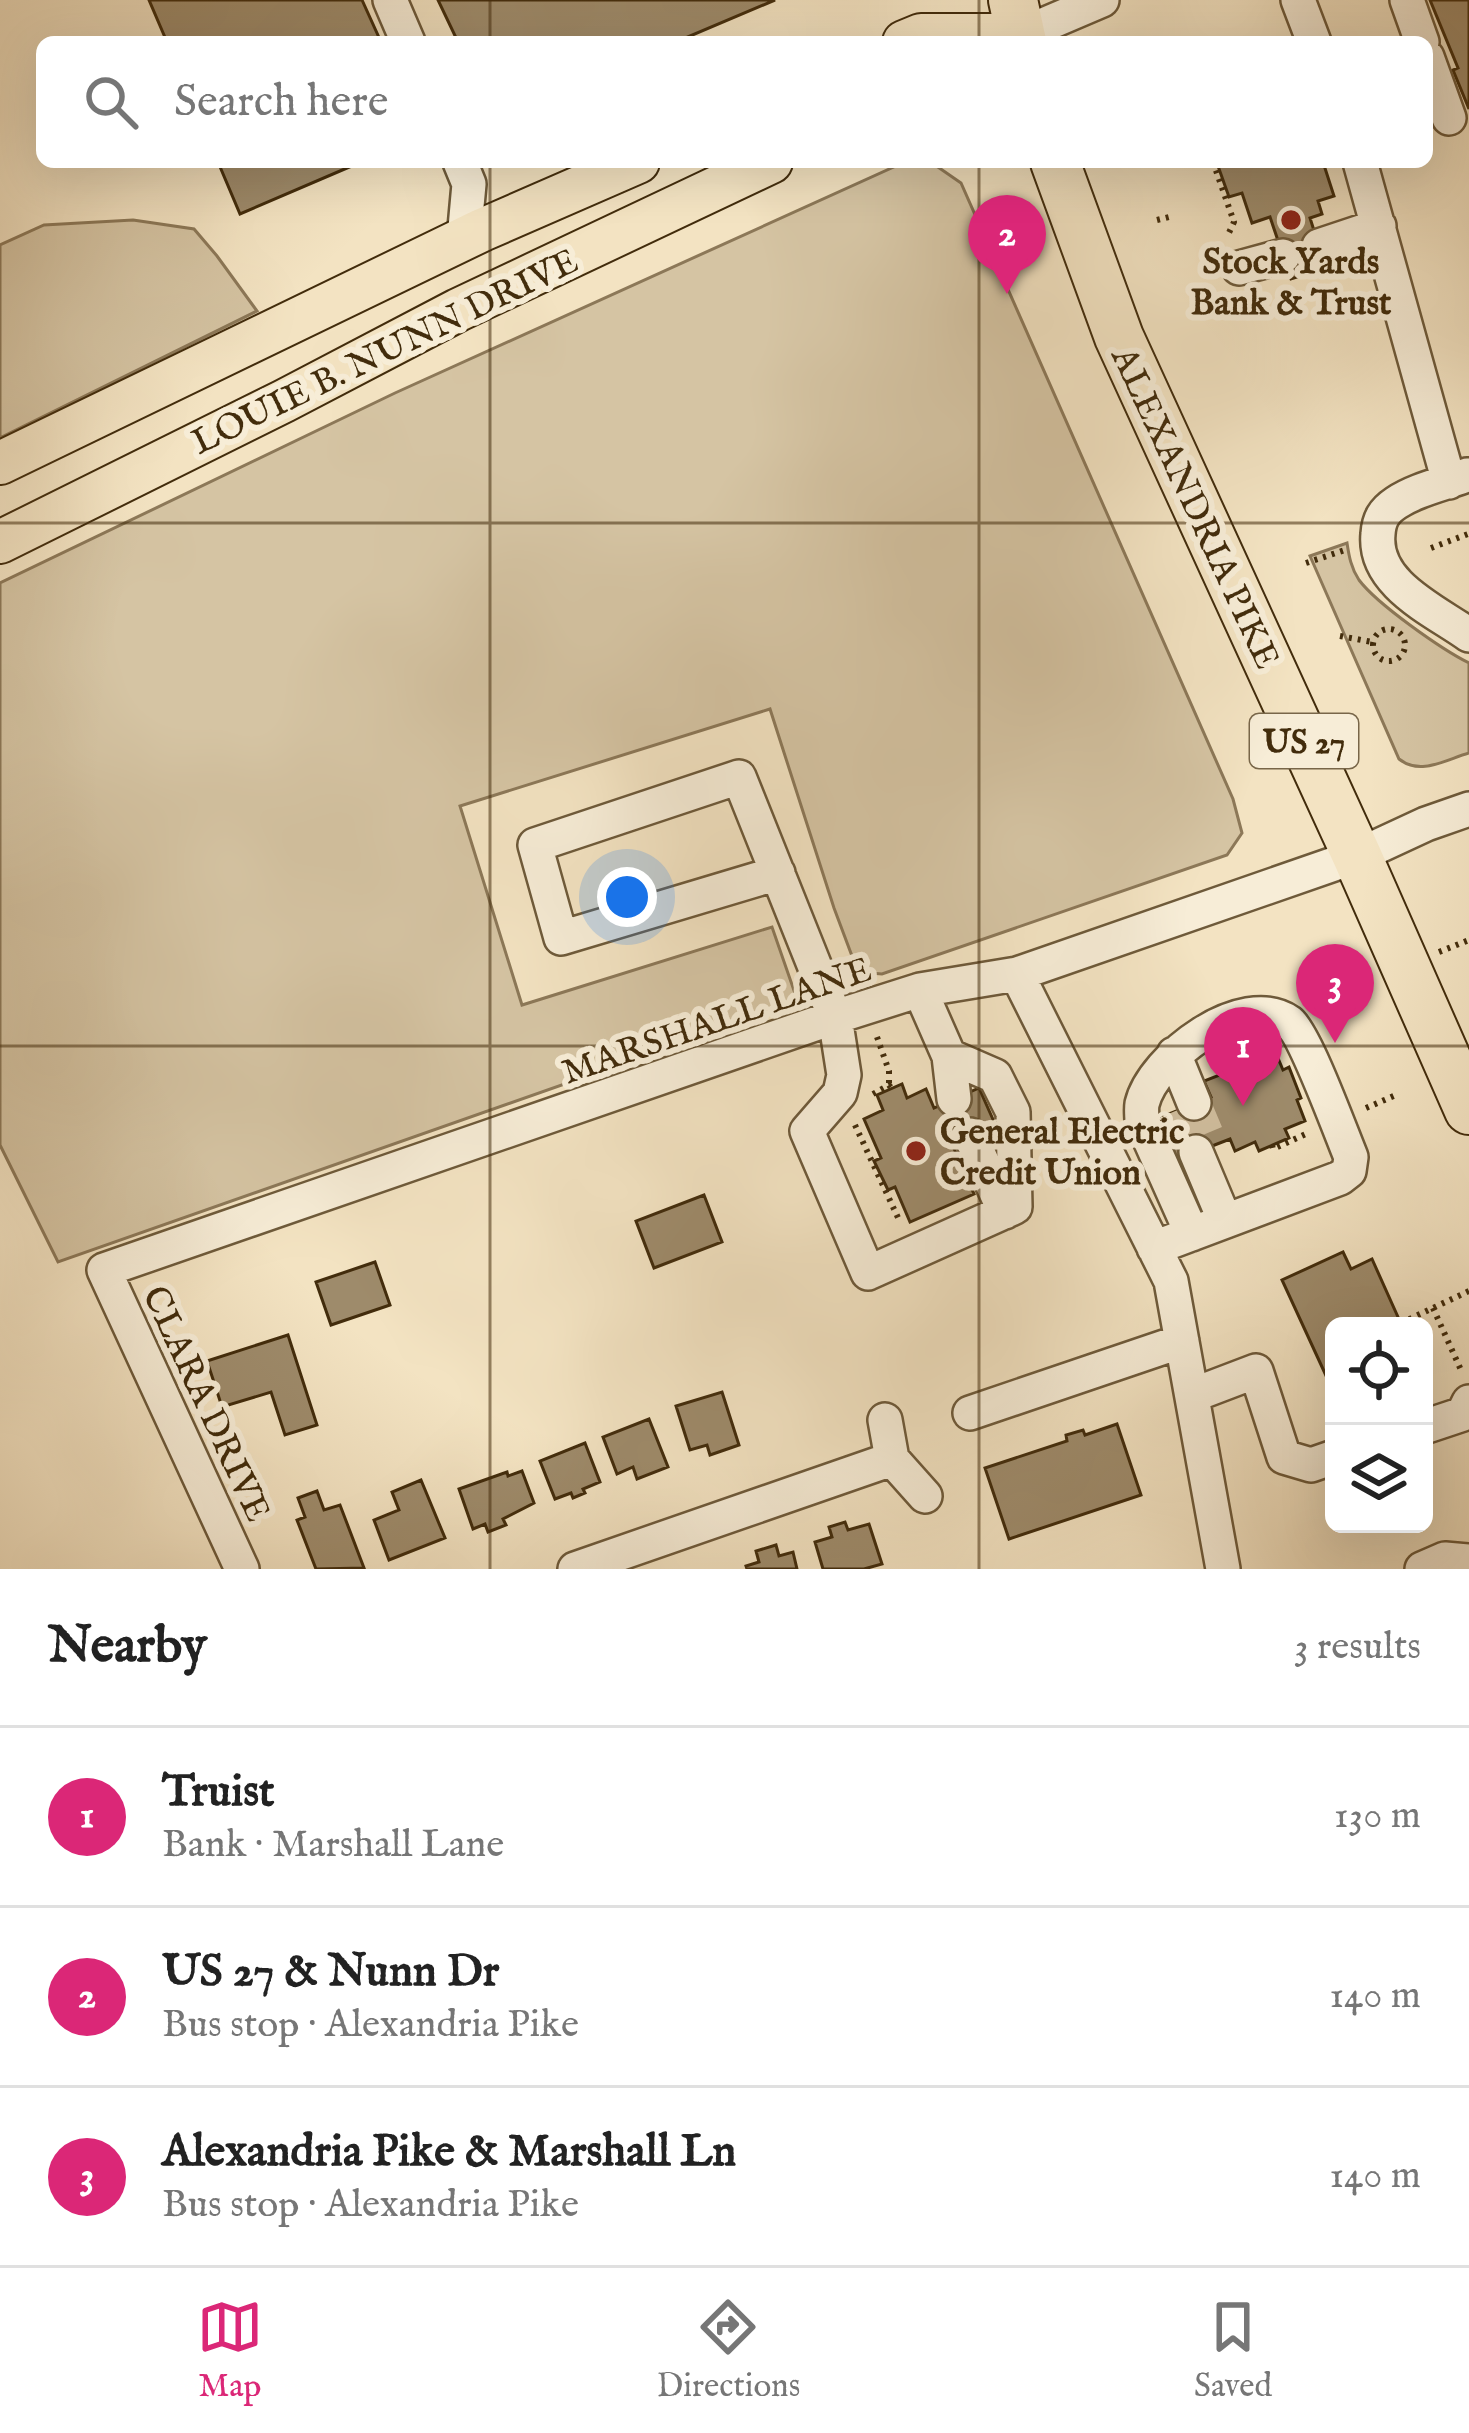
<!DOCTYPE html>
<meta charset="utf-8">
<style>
body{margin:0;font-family:"IM FELL English",serif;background:#f2f2f2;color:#222}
.controls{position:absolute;right:36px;bottom:36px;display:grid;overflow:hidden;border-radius:18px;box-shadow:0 12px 48px #0002}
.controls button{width:108px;height:108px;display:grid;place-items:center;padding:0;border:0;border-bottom:3px solid #e0e0e0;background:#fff;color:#222;font:60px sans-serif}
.you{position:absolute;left:627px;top:897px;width:42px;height:42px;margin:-30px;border:9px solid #fff;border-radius:50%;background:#1a73e8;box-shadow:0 0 0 18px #1a73e833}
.badge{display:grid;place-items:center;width:78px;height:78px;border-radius:50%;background:#db2777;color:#fff;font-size:39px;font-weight:700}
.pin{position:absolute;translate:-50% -99px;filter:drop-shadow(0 3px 6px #0008)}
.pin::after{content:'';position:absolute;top:63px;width:42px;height:36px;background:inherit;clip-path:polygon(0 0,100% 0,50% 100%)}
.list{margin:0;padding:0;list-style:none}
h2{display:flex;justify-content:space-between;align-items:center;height:156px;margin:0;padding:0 48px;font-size:51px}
h2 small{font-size:39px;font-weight:400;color:#767676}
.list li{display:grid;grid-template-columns:78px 1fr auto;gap:36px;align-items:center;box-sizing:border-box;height:180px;padding:0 48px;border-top:3px solid #e0e0e0}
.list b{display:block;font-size:45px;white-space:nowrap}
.list p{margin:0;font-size:39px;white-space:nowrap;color:#767676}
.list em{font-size:39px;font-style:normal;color:#767676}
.icon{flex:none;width:66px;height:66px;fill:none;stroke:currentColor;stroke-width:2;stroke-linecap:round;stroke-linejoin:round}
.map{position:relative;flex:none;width:1469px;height:1569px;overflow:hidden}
.search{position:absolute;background:#fff;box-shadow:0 12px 48px #0002;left:36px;right:36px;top:36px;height:132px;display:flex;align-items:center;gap:30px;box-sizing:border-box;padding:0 42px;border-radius:18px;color:#767676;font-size:45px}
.sheet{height:696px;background:#fff}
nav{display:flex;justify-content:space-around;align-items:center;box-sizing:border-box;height:168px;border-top:3px solid #e0e0e0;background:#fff;font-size:33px;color:#767676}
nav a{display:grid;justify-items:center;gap:6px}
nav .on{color:#db2777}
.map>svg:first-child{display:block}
.green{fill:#d5c4a3;stroke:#8c7858;stroke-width:3}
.building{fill:#9e8b6b;stroke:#422c0c;stroke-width:3}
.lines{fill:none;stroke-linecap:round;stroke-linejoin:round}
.minor-tunnel{stroke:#d0be9e;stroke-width:33;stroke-dasharray:33 16;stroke-linecap:butt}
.minor-casing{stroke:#6e5a3a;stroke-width:38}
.major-casing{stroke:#422c0c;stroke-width:46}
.highway-casing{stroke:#422c0c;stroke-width:52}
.path{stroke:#422c0c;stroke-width:6;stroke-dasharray:3 6;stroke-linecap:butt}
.minor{stroke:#f7edd7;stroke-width:33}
.major{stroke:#f3e3c2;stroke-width:42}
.highway{stroke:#f3e3c2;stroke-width:48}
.grid{fill:none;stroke:#422c0c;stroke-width:3;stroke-opacity:0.55}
.poi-dot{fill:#8f2418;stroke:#f7edd7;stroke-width:4.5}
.labels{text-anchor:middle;stroke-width:12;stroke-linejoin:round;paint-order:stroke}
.shield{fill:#f7edd7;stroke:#786649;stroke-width:3}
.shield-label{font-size:33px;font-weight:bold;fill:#422c0c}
.poi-label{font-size:36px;font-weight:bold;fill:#422c0c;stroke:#f7edd7}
.street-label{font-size:36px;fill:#422c0c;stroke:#f7edd7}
</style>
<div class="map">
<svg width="1469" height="1569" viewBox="0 0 1469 1569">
<rect width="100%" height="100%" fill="#f3e3c2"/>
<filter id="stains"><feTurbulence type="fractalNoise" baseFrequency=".00167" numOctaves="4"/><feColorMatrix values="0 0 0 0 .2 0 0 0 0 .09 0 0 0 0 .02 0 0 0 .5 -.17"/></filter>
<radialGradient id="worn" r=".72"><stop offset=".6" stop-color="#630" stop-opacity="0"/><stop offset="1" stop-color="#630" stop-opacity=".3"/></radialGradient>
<path class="green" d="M935 165 961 183 1233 799 1242 833 1227 855 882 974 858 972 834 908 770 709 460 806 522 1005 772 927 798 1002 58 1262 0 1145V583L395 393 896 166Z
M133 220 194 229 217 256 257 311 0 438V245L44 225Z
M1347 543C1349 556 1351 568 1359 580 1377 604 1441 649 1469 663V753C1445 760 1420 776 1399 759L1310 556Z"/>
<path class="building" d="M149 0H362L381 42H167Z
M438 0H775L676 42H458Z
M1430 0H1469V109L1453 70 1458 68Z
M218 162H361L240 214Z
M1231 162H1323L1334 196 1318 201 1322 214 1310 218 1326 268 1291 279 1270 217 1252 223 1242 193 1229 197 1218 166Z
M1275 1051 1283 1070 1289 1067 1301 1098 1297 1100 1305 1121 1285 1129 1289 1138 1259 1151 1255 1142 1235 1151 1230 1139 1171 1162 1154 1120 1211 1097 1204 1081 1225 1073 1222 1067 1253 1054 1254 1059Z
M902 1084 907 1098 926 1089 934 1108 979 1088 995 1124 952 1144 974 1194 910 1222 895 1187 888 1190 874 1161 881 1158 864 1119 883 1110 877 1095Z
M704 1195 722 1242 654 1268 636 1221Z
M1343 1252 1351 1269 1372 1259 1402 1326H1334V1393L1282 1280Z
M375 1262 390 1305 331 1325 316 1282Z
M288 1335 317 1425 285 1435 271 1392 222 1407 207 1361Z
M722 1392 739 1445 710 1455 707 1445 690 1450 676 1406Z
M649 1419 668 1467 637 1479 633 1467 617 1474 603 1437Z
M1117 1424 1141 1495 1009 1539 985 1468 1067 1441 1066 1435 1083 1430 1085 1435Z
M585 1443 600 1482 583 1489 585 1493 573 1498 571 1493 555 1499 540 1461Z
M522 1471 534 1503 503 1519 506 1525 488 1532 485 1524 473 1529 459 1489 507 1472 508 1476Z
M421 1480 445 1538 389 1560 374 1520 399 1510 392 1492Z
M317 1491 324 1510 340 1505 364 1568 316 1569 297 1520 305 1517 298 1498Z
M845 1522 848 1530 869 1524 882 1564 864 1569H823L815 1542 832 1537 829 1527Z
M776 1545 779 1556 793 1552 797 1569H747L746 1566 759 1562 756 1551Z"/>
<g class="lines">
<path class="minor-tunnel" d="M1194 1103 1212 1146
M1166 1115 1184 1157"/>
<g class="minor-casing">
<path id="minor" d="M390 0 408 42
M1298 0 1314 42
M1407 0 1422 42
M1020 35 1102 0
M1427 57 1449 118
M460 162 469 184 464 239
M1360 162 1449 482
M1319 246 1379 226
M1239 268 1283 256
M1467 475C1444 484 1417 489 1396 503 1384 511 1379 519 1378 534 1373 584 1434 610 1469 635
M778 873 561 938 535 845 739 777 835 1017 844 1075 840 1093 807 1131 868 1273 1015 1207 1013 1112 995 1076 949 1056 920 990
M1017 974 1171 1281 1223 1569
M1174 1054 1194 1103
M949 1056 954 1099
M970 1135 1005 1212
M1196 1152 1225 1221
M1154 1248 1340 1178 1349 1171 1351 1157C1341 1133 1305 1034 1289 1022 1243 990 1153 1058 1142 1104 1141 1110 1142 1116 1142 1122L1192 1234
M1193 1395 1256 1371 1284 1457 1311 1465 1334 1457
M970 1413 1182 1341
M885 1420 892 1459 925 1496
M1424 1427 1463 1414 1469 1402
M242 1569 104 1270 835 1017 920 990 1017 974 1357 856 1426 824 1469 809
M575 1569 892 1459
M1422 1569 1445 1559 1469 1561"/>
</g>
<g class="major-casing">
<path id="major" d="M904 42 921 35H1020
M0 463 482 230 638 162
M0 542 284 401 458 310 771 162"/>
</g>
<g class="highway-casing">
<path id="highway" d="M1013 0 1022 42
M1055 162 1119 337 1357 856 1469 1110"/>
</g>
<path class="path" d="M1213 162 1234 222 1227 237
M1157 220 1173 216
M1431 548 1468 534 1469 538
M1306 563 1345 550
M1373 645a16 16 0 1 1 32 0a16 16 0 1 1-32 0Z
M1340 636 1372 642
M1439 952 1469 940
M877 1037 889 1071V1085
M873 1094 889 1085 892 1089
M1366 1108 1396 1095
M855 1125 900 1222
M1272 1145 1273 1149 1310 1132
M1433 1308 1461 1370
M1401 1323 1469 1291"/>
<use href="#minor" class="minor"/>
<use href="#major" class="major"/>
<use href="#highway" class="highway"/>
</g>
<path class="grid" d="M490 0V42M979 0V42M490 162V1569M979 162V1569M0 523H1469M0 1046H1469"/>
<g class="poi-dot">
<circle cx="1291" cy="220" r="12"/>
<circle cx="916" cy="1151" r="12"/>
</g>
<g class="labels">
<rect class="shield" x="1250" y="714" width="108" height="54" rx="9"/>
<g class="shield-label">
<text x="1304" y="753">US 27</text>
</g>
<g class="poi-label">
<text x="1291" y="273">Stock Yards<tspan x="1291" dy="41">Bank &amp; Trust</tspan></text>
<text x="940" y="1143" text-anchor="start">General Electric<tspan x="940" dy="41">Credit Union</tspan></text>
</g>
<g class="street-label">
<text transform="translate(384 350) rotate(-26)" y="13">LOUIE B. NUNN DRIVE</text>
<text transform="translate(1197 507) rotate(65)" y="13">ALEXANDRIA PIKE</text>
<text transform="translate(716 1019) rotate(-19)" y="13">MARSHALL LANE</text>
<text transform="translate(208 1403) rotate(65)" y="13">CLARA DRIVE</text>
</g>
</g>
<rect width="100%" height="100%" filter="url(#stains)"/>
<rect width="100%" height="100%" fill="url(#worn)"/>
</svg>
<div class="controls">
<button><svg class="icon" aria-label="locate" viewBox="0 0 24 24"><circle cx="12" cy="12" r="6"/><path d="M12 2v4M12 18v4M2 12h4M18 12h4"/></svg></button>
<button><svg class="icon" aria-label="layers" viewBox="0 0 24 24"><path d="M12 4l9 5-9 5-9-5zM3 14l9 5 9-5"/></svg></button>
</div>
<div class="you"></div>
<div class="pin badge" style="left:1243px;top:1106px">1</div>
<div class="pin badge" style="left:1007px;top:294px">2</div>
<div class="pin badge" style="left:1335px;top:1043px">3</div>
<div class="search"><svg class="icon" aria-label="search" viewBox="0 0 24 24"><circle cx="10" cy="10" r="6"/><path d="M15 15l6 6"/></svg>Search here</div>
</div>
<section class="sheet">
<h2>Nearby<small>3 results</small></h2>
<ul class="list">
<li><span class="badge">1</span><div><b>Truist</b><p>Bank · Marshall Lane</p></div><em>130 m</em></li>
<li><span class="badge">2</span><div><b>US 27 &amp; Nunn Dr</b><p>Bus stop · Alexandria Pike</p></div><em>140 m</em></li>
<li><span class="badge">3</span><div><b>Alexandria Pike &amp; Marshall Ln</b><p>Bus stop · Alexandria Pike</p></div><em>140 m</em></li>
</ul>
</section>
<nav>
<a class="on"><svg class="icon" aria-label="map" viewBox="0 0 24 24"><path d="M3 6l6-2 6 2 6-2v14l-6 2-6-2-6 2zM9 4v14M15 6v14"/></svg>Map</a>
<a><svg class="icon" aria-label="directions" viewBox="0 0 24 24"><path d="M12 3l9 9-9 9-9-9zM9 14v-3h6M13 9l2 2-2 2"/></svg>Directions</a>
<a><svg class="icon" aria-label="saved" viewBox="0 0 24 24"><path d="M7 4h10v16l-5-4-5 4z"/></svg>Saved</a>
</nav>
